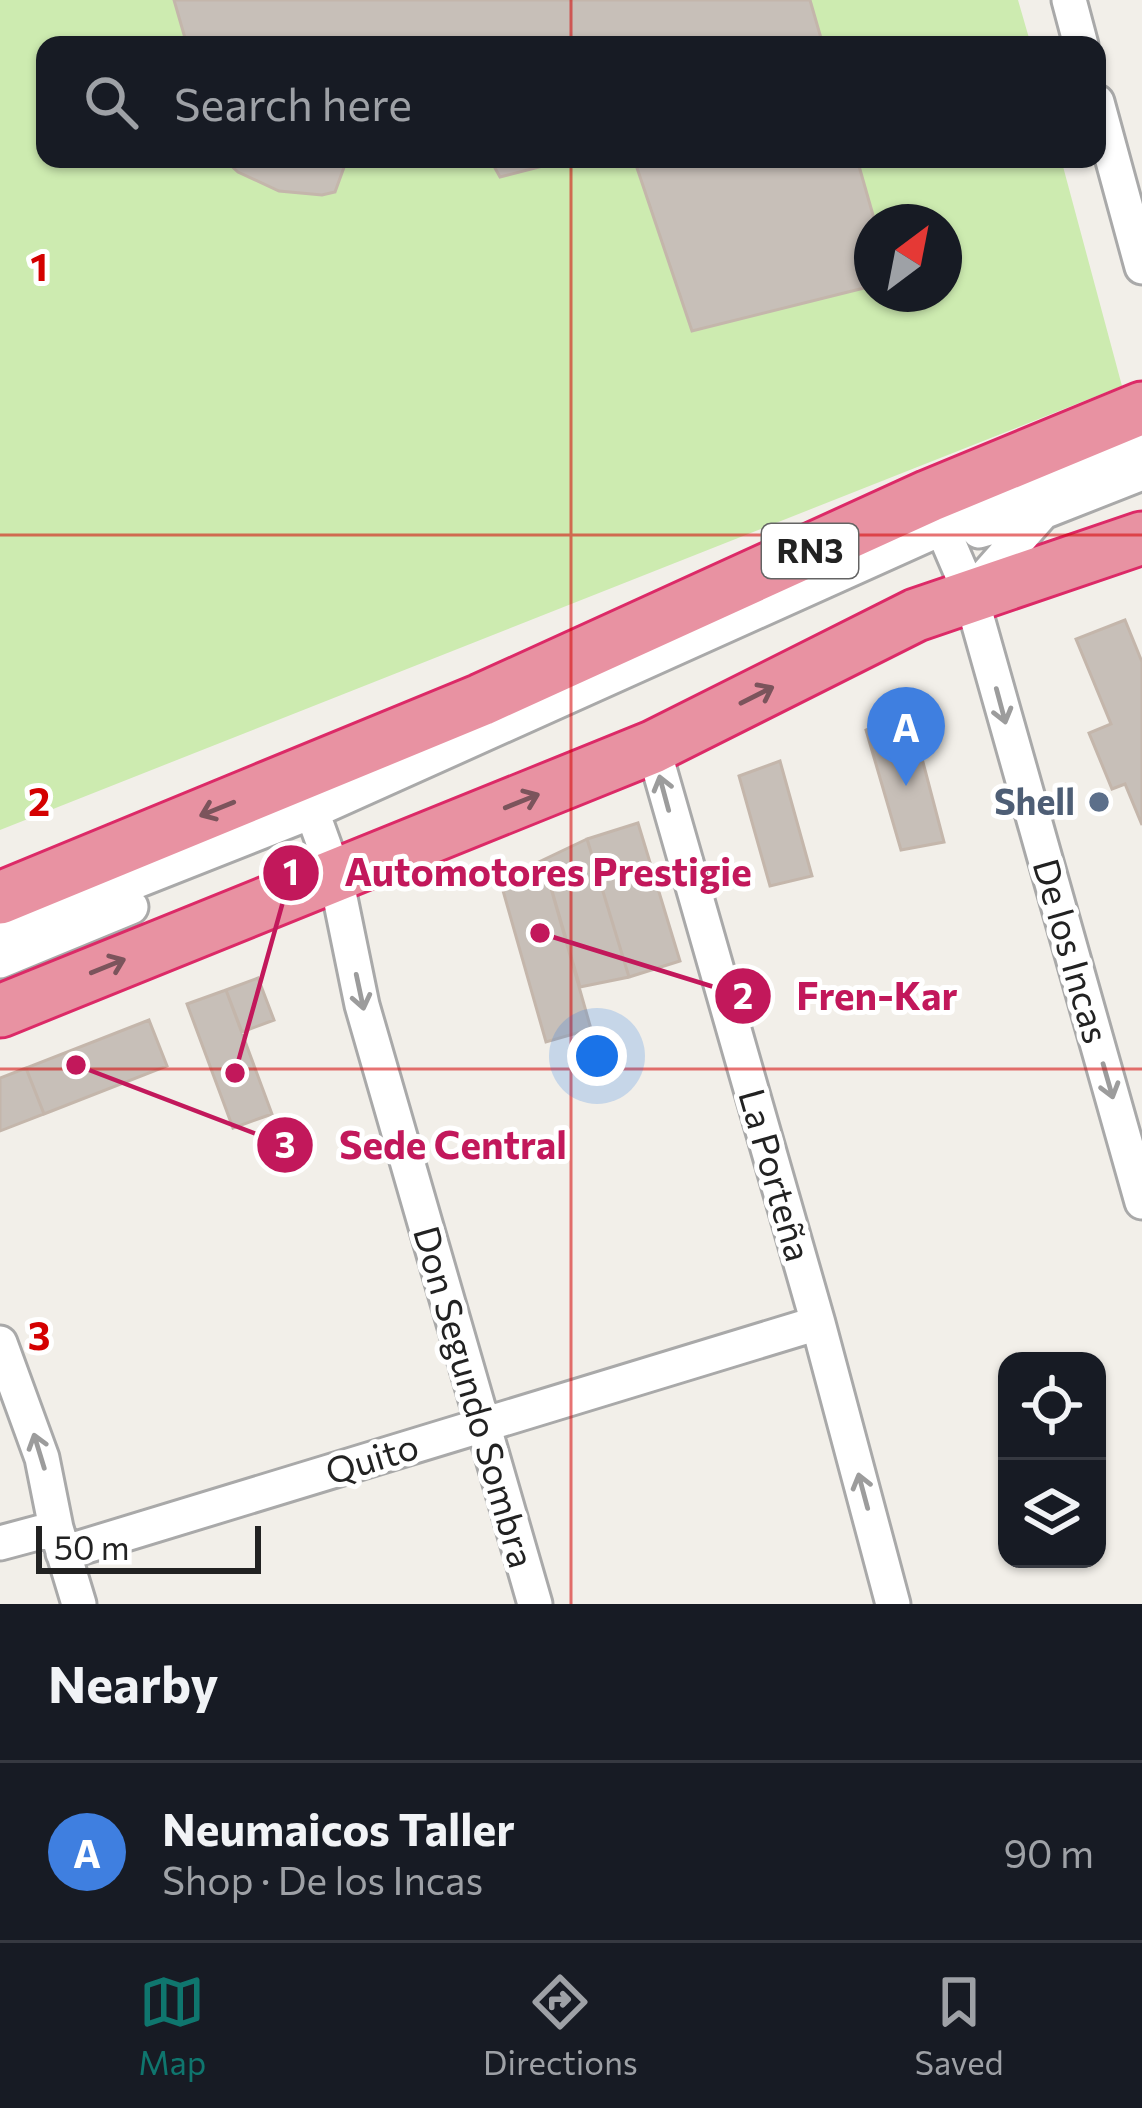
<!DOCTYPE html>
<meta charset="utf-8">
<style>
body{margin:0;font-family:Commissioner,sans-serif;background:#20242c;color:#f1f3f6}
.controls{position:absolute;right:36px;bottom:36px;display:grid;overflow:hidden;border-radius:24px;box-shadow:0 3px 9px #0004}
.controls button{width:108px;height:108px;display:grid;place-items:center;padding:0;border:0;border-bottom:3px solid #363941;background:#171b24;color:#f1f3f6;font:60px sans-serif}
.compass{position:absolute;left:854px;top:204px;width:108px;height:108px;border-radius:50%;background:#171b24;box-shadow:0 3px 9px #0004;rotate:32deg}
.scale{position:absolute;left:36px;bottom:30px;width:225px;box-sizing:border-box;padding-left:12px;border:6px solid #222;border-top:0;font-size:33px;line-height:42px;white-space:nowrap;color:#222;-webkit-text-stroke:9px #fff;paint-order:stroke}
.you{position:absolute;left:597px;top:1056px;width:42px;height:42px;margin:-30px;border:9px solid #fff;border-radius:50%;background:#1a73e8;box-shadow:0 0 0 18px #1a73e833}
.badge{display:grid;place-items:center;width:78px;height:78px;border-radius:50%;background:#0f766e;color:#fff;font-size:39px;font-weight:700}
.pin{position:absolute;translate:-50% -99px;filter:drop-shadow(0 3px 6px #0008)}
.pin::after{content:'';position:absolute;top:63px;width:42px;height:36px;background:inherit;clip-path:polygon(0 0,100% 0,50% 100%)}
.list{margin:0;padding:0;list-style:none}
h2{display:flex;justify-content:space-between;align-items:center;height:156px;margin:0;padding:0 48px;font-size:51px}
h2 small{font-size:39px;font-weight:400;color:#9ea1a6}
.list li{display:grid;grid-template-columns:78px 1fr auto;gap:36px;align-items:center;box-sizing:border-box;height:180px;padding:0 48px;border-top:3px solid #363941}
.list b{display:block;font-size:45px;white-space:nowrap}
.list p{margin:0;font-size:39px;white-space:nowrap;color:#9ea1a6}
.list em{font-size:39px;font-style:normal;color:#9ea1a6}
.icon{flex:none;width:66px;height:66px;fill:none;stroke:currentColor;stroke-width:2;stroke-linecap:round;stroke-linejoin:round}
.map{position:relative;flex:none;width:1142px;height:1604px;overflow:hidden}
.search{position:absolute;background:#171b24;box-shadow:0 3px 9px #0004;left:36px;right:36px;top:36px;height:132px;display:flex;align-items:center;gap:30px;box-sizing:border-box;padding:0 42px;border-radius:24px;color:#9ea1a6;font-size:45px}
.sheet{height:336px;background:#171b24}
nav{display:flex;justify-content:space-around;align-items:center;box-sizing:border-box;height:168px;border-top:3px solid #363941;background:#171b24;font-size:33px;color:#9ea1a6}
nav a{display:grid;justify-items:center;gap:6px}
nav .on{color:#0f766e}
.map>svg:first-child{display:block}
.grass{fill:#cdebb0;fill-rule:evenodd}
.building{fill:#c7bfb8;stroke:#c4b6ab;stroke-width:3}
.lines{fill:none;stroke-linecap:round;stroke-linejoin:round}
.minor-casing{stroke:#a9a9a9;stroke-width:39}
.highway-casing{stroke:#dc2a67;stroke-width:57}
.minor{stroke:#fff;stroke-width:33}
.highway{stroke:#e892a2;stroke-width:51}
.oneway{stroke:#7b545c}
.oneway2{stroke:#9c9c9c}
.grid{fill:none;stroke:#d40000;stroke-width:3;stroke-opacity:0.55}
.service-dot{fill:#5c6f8a;stroke:#fff;stroke-width:4.5}
.labels{text-anchor:middle;stroke-width:10;stroke-linejoin:round;paint-order:stroke}
.shield{fill:#fff;stroke:#646464;stroke-width:3}
.shield-label{font-size:33px;font-weight:bold;fill:#222}
.service-label{font-size:36px;font-weight:bold;fill:#4e5e75;stroke:#fff;text-anchor:end}
.street-label{font-size:36px;fill:#222;stroke:#fff}
.grid-label{font-size:39px;text-anchor:middle;font-weight:bold;fill:#d40000;stroke:#fff;stroke-width:10;stroke-linejoin:round;paint-order:stroke}
.leader{fill:none;stroke:#c2185b;stroke-width:4.5}
.callout-dot{fill:#c2185b;stroke:#fff;stroke-width:4.5}
.mark-label{font-size:36px;text-anchor:middle;font-weight:bold;fill:#fff}
.callout-label{font-size:39px;text-anchor:middle;font-weight:bold;fill:#c2185b;stroke:#fff;stroke-width:10;stroke-linejoin:round;paint-order:stroke}
</style>
<div class="map">
<svg width="1142" height="1604" viewBox="0 0 1142 1604">
<rect width="100%" height="100%" fill="#f2efe9"/>
<path class="grass" d="M0 0H1018L1031 45H45V159H1061L1122 386 0 830ZM872 222H944V294H872Z"/>
<path class="building" d="M174 0H810L823 45H187Z
M224 159H347L335 192 322 195 279 191 238 172Z
M490 159H570L500 177Z
M634 159H857L875 222H872V286L692 331Z
M1125 620 1142 662V825L1125 784 1112 789 1089 733 1111 724 1076 639Z
M909 709 944 842 901 850 866 730Z
M780 761 812 876 770 886 739 776Z
M638 823 680 961 629 977 587 839Z
M587 839 629 977 580 987 543 860Z
M543 860 591 1029 546 1042 500 880Z
M258 978 274 1020 242 1032 226 990Z
M226 990 272 1114 233 1128 187 1004Z
M149 1020 167 1066 44 1114 26 1068Z
M26 1068 44 1114 0 1131V1078Z"/>
<g class="lines">
<g class="minor-casing">
<path id="minor" d="M1069 0 1081 45
M1097 102 1142 267
M934 509 970 593 1142 1202
M979 531 1043 512 1142 473
M972 592 1041 514
M653 747 818 1323 893 1604
M305 792 336 878 362 1005 535 1604
M0 935 311 812 980 511 1142 444
M0 961 131 907
M0 1343 42 1458 56 1528 79 1604
M0 1543 56 1528
M63 1553 818 1323"/>
</g>
<g class="highway-casing">
<path id="highway" d="M0 898 481 700 929 496 1142 408
M0 1011 653 747 916 615 1142 538"/>
</g>
<use href="#minor" class="minor"/>
<use href="#highway" class="highway"/>
</g>
<defs><path id="oneway-shaft" d="M-6 0H5M1.5-3L5.5 0L1.5 3" fill="none" stroke-width="1.6" stroke-linecap="round" stroke-linejoin="round" transform="scale(3)"/></defs>
<g class="oneway">
<use href="#oneway-shaft" transform="translate(757 695) rotate(-27)"/>
<use href="#oneway-shaft" transform="translate(522 801) rotate(-22)"/>
<use href="#oneway-shaft" transform="translate(217 809) rotate(158)"/>
<use href="#oneway-shaft" transform="translate(108 966) rotate(-22)"/>
</g>
<g class="oneway2">
<use href="#oneway-shaft" transform="translate(1001 706) rotate(75)"/>
<use href="#oneway-shaft" transform="translate(664 793) rotate(-105)"/>
<use href="#oneway-shaft" transform="translate(360 992) rotate(78)"/>
<use href="#oneway-shaft" transform="translate(1108 1081) rotate(74)"/>
<use href="#oneway-shaft" transform="translate(39 1451) rotate(-107)"/>
<use href="#oneway-shaft" transform="translate(863 1491) rotate(-105)"/>
</g>
<path class="grid" d="M571 0V45M571 159V1604M0 535H1142M0 1069H1142"/>
<circle class="service-dot" cx="1099" cy="802" r="12"/>
<g class="labels">
<rect class="shield" x="762" y="524" width="96" height="54" rx="9"/>
<g class="shield-label">
<text x="810" y="563">RN3</text>
</g>
<g class="service-label">
<text x="1075" y="815">Shell</text>
</g>
<g class="street-label">
<text transform="translate(1071 951) rotate(74)" y="13">De los Incas</text>
<text transform="translate(775 1175) rotate(74)" y="13">La Porteña</text>
<text transform="translate(474 1397) rotate(74)" y="13">Don Segundo Sombra</text>
<text transform="translate(372 1459) rotate(-17)" y="13">Quito</text>
</g>
</g>
<g class="grid-label">
<text x="39" y="281">1</text>
<text x="39" y="816">2</text>
<text x="39" y="1350">3</text>
</g>
<path class="leader" d="M235 1073L291 873M540 933L743 996M76 1065L285 1145"/>
<g class="callout-dot">
<circle cx="235" cy="1073" r="12"/>
<circle cx="540" cy="933" r="12"/>
<circle cx="76" cy="1065" r="12"/>
<circle cx="291" cy="873" r="30"/>
<circle cx="743" cy="996" r="30"/>
<circle cx="285" cy="1145" r="30"/>
</g>
<g class="mark-label">
<text x="291" y="885">1</text>
<text x="743" y="1009">2</text>
<text x="285" y="1158">3</text>
</g>
<g class="callout-label">
<text x="548" y="886">Automotores Prestigie</text>
<text x="877" y="1010">Fren-Kar</text>
<text x="453" y="1159">Sede Central</text>
</g>
</svg>
<div class="controls">
<button><svg class="icon" aria-label="locate" viewBox="0 0 24 24"><circle cx="12" cy="12" r="6"/><path d="M12 2v4M12 18v4M2 12h4M18 12h4"/></svg></button>
<button><svg class="icon" aria-label="layers" viewBox="0 0 24 24"><path d="M12 4l9 5-9 5-9-5zM3 14l9 5 9-5"/></svg></button>
</div>
<svg class="compass" viewBox="-18 -18 36 36"><path d="M0-13l5 13h-10z" fill="#e53935"/><path d="M0 13l5-13h-10z" fill="#9ea1a6"/></svg>
<div class="scale">50 m</div>
<div class="you"></div>
<div class="pin badge" style="left:906px;top:786px;background:#3f7fe0">A</div>
<div class="search"><svg class="icon" aria-label="search" viewBox="0 0 24 24"><circle cx="10" cy="10" r="6"/><path d="M15 15l6 6"/></svg>Search here</div>
</div>
<section class="sheet">
<h2>Nearby<small></small></h2>
<ul class="list">
<li><span class="badge" style="background:#3f7fe0">A</span><div><b>Neumaicos Taller</b><p>Shop · De los Incas</p></div><em>90 m</em></li>
</ul>
</section>
<nav>
<a class="on"><svg class="icon" aria-label="map" viewBox="0 0 24 24"><path d="M3 6l6-2 6 2 6-2v14l-6 2-6-2-6 2zM9 4v14M15 6v14"/></svg>Map</a>
<a><svg class="icon" aria-label="directions" viewBox="0 0 24 24"><path d="M12 3l9 9-9 9-9-9zM9 14v-3h6M13 9l2 2-2 2"/></svg>Directions</a>
<a><svg class="icon" aria-label="saved" viewBox="0 0 24 24"><path d="M7 4h10v16l-5-4-5 4z"/></svg>Saved</a>
</nav>
